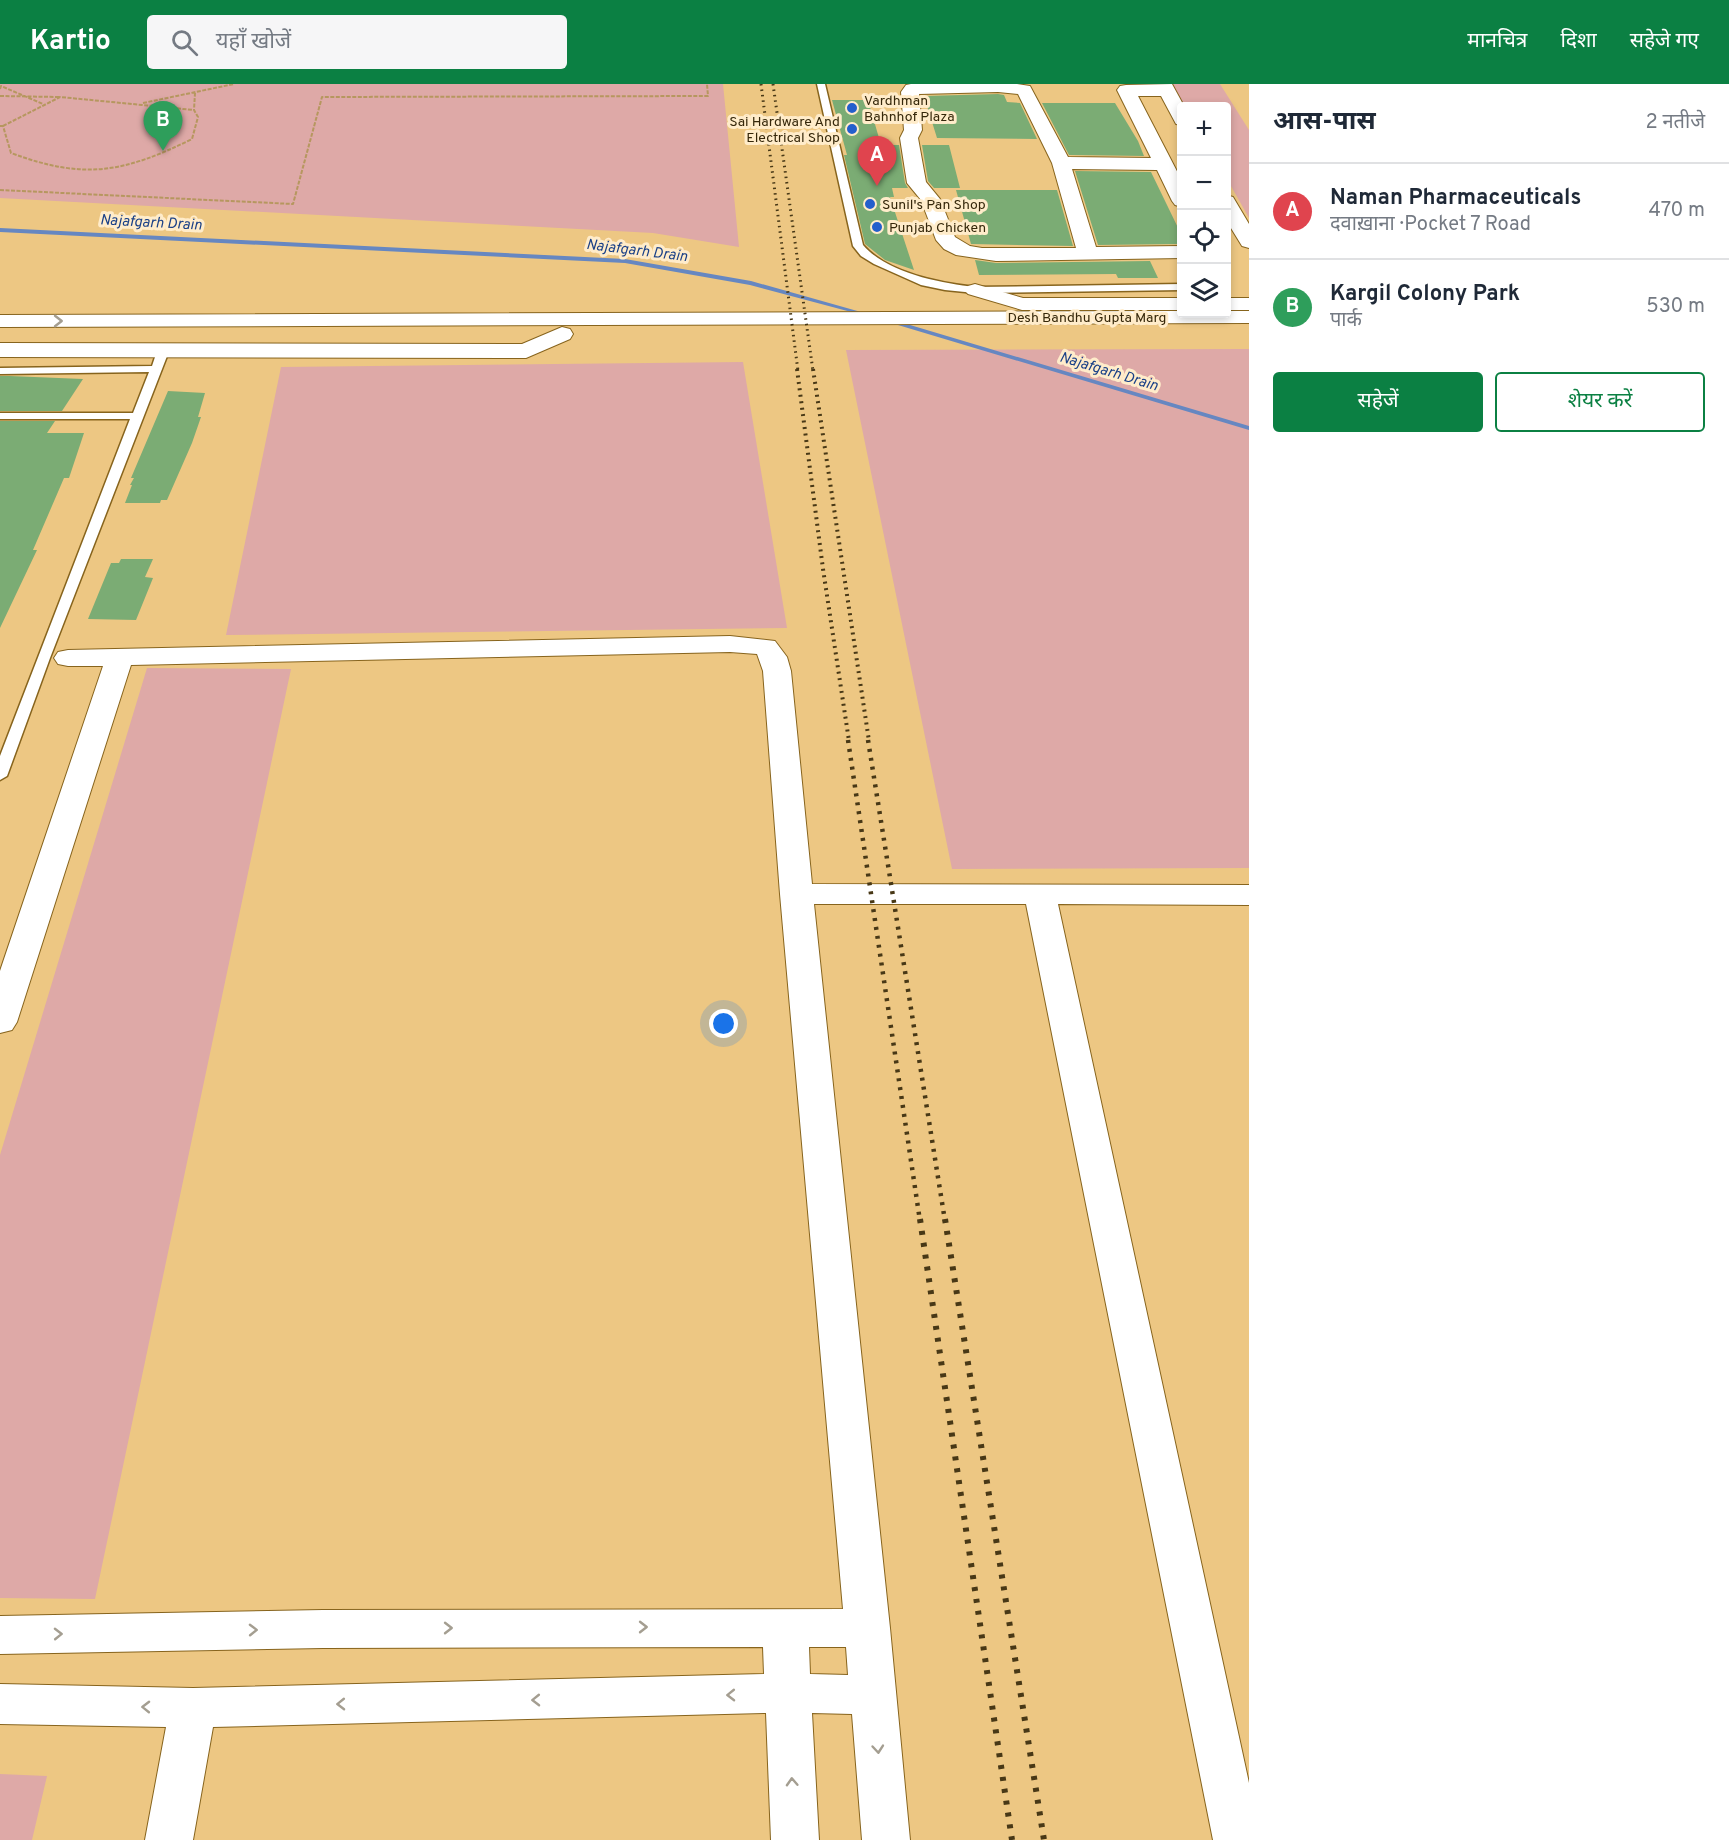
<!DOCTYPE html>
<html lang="hi">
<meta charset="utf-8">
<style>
body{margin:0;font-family:Overpass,"Noto Sans Devanagari",sans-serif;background:#f6f6f7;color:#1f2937}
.controls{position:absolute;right:18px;top:18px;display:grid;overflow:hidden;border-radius:6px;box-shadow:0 3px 9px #0003}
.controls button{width:54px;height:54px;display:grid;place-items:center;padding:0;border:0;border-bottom:2px solid #e0e1e3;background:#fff;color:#1f2937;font:30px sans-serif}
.you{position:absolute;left:724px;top:940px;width:21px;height:21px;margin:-15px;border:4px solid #fff;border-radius:50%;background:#1a73e8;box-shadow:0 0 0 9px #1a73e833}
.badge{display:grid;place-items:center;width:39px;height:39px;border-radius:50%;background:#0b8043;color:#fff;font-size:20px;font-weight:700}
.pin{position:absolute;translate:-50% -50px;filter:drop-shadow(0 2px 3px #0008)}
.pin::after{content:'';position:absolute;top:32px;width:21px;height:18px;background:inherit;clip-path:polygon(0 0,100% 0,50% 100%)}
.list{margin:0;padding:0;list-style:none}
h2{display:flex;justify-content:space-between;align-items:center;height:78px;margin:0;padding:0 24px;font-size:26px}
h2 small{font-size:20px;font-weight:400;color:#747a83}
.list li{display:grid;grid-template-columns:39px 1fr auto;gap:18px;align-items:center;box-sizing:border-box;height:96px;padding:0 24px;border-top:2px solid #e0e1e3}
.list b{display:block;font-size:22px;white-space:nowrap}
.list p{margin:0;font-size:20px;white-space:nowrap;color:#747a83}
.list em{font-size:20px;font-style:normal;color:#747a83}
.actions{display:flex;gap:12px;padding:18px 24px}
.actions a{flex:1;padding:14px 0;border:2px solid #0b8043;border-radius:6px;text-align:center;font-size:21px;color:#0b8043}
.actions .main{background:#0b8043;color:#fff}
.icon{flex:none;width:33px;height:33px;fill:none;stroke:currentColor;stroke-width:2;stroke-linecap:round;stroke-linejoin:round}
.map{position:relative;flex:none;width:1249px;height:1756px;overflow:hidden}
header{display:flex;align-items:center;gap:36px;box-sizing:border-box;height:84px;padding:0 30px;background:#0b8043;color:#fff}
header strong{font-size:28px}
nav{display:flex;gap:33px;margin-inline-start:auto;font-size:21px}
.search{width:420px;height:54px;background:#f6f6f7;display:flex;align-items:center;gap:15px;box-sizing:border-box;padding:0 21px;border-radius:6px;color:#747a83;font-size:22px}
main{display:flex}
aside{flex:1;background:#fff}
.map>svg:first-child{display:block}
.green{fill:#dea9a7}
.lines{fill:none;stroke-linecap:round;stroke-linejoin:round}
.stream{fill:#6687c1;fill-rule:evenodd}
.building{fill:#7bac74}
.lane-casing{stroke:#87641d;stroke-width:3}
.street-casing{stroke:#87641d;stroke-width:2}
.secondary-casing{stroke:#87641d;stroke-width:2}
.path{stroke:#b6975f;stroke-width:2;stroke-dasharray:4 1.5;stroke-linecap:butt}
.lane{fill:#fff;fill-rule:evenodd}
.street{fill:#fff;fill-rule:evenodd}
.secondary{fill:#fff;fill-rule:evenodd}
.rail-far3{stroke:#483816;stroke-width:3;stroke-dasharray:1.5 4;stroke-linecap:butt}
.rail-far2{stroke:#483816;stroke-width:4;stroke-dasharray:2 4.5;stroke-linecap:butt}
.rail-far1{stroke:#483816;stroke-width:4.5;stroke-dasharray:3 6;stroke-linecap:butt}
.rail{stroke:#483816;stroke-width:6;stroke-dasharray:4 8;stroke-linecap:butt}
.oneway{stroke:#a49e91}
.poi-dot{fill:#245fcc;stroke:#ffecca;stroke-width:2}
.labels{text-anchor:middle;stroke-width:6;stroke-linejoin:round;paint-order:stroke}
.far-poi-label{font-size:14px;fill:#35270a;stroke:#ffecca;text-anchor:start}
.far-street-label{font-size:14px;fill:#35270a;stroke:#ffecca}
.far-water-label{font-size:15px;font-style:italic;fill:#1a4087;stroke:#ffecca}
</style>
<header>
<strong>Kartio</strong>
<div class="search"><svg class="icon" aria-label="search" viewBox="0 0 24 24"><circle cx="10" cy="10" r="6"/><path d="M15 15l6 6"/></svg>यहाँ खोजें</div>
<nav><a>मानचित्र</a><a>दिशा</a><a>सहेजे गए</a></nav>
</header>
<main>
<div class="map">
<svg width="1249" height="1756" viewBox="0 0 1249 1756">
<rect width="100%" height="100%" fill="#edc783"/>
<path class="green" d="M0 0H723L739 163 653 149 0 114Z
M1171 0H1220L1249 46V134L1227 95 1226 22H1184Z
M1249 265V784L952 785 846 266Z
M743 278 787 544 226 551 281 283Z
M147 584 291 585 95 1515 0 1514V1071Z
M0 1690 47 1692 32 1756H0Z"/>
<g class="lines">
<path class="stream" d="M0 144 625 175 751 197 875 232 870 233 750 201 625 179 0 148Z
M890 235 1249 342V346L888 238 887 237Z"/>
</g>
<path class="building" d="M998 10 1004 11 1007 18 1020 19 1037 55 937 54 924 12Z
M832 16H868L881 61H899L905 99 908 104H892L894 113H890L914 186 885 176 865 160 844 71H847Z
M1042 19H1115L1138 57 1144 72 1069 71Z
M922 61H949L960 104H934L928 97Z
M1075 87 1151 88 1182 152V160L1098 161Z
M956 106H1057L1073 162 971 160Z
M975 176 996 179 1150 177 1158 194H1118L1116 190 979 191Z
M0 292H10L83 295 62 327H0Z
M168 307 205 309 198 333H201L192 359 167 416H161L160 419H125L132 401H130L134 394H131Z
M0 337H55L47 349H84L69 394H64L33 466H37L0 544Z
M121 475H153L145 493 153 494 136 536 88 535 111 479H119Z"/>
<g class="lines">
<g class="lane-casing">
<path id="lane" d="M817 0H825L863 161C887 189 940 199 975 203L1182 200V206L975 209 945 206 921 201 874 180 861 172 853 162Z
M163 264 169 267 50 574 7 692 0 696V672L130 335H0V329H133L149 288 0 290V284L152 282 157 267Z"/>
</g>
<g class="street-casing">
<path id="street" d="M911 0H1017L1030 2 1068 73 1151 74 1117 6 1120 2 1126 1 1172 0 1184 22H1182V41L1176 40 1161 12H1138L1182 97V123L1175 121 1172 117 1157 86 1072 85 1096 163 1182 162V174L996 177 956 171 944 165 936 156 921 116 907 99 900 54 904 46 901 8 906 1ZM998 8 1018 10 1052 79 1076 164H982L970 162 955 153 940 115 926 98 918 54 922 46 919 10Z
M1226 111 1233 113 1249 140V164L1242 162 1226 136Z
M975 200 1023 214H1182V226H1022L968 210 964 206 968 202Z
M1226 214H1249V226H1226Z
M562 243 570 245 573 250 570 255 526 274 0 273V259L522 260Z
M730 552 775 557 787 573 791 587 812 800 1249 801V821L1058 820 1249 1699V1756H1213L1026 820H814L890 1544 910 1756H862L852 1630 812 1629 819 1756H771L766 1629 213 1643 193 1756H145L166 1643 0 1640V1600L193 1604 764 1590 763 1563 323 1564 0 1570V1532L323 1526 843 1525 780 810 763 587 757 570 730 568 131 581 17 938 12 946 0 949V887L103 582H68L58 580 54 574 58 568 68 566ZM809 1563H846L848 1591 810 1590Z"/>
</g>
<g class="secondary-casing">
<path id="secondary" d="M1182 227V230H1226V227H1249V239L0 243V231Z"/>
</g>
<path class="path" d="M0 5 1 2 43 20
M0 12 59 13
M143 19 234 0
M0 42H3L11 69C84 96 123 89 192 55L198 33 194 26 195 9
M3 42 60 13 194 26
M0 106 293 120 322 13 708 12 707 0"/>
<use href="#lane" class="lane"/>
<use href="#street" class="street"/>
<use href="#secondary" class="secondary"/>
<path class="rail-far3" d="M761 0 798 287
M773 0 813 287"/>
<path class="rail-far2" d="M797 285 823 485 849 657
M813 285 869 657"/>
<path class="rail-far1" d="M848 656 920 1137
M868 656 945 1137"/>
<path class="rail" d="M920 1135 1012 1756
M945 1135 1044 1756"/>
</g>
<defs><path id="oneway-chevron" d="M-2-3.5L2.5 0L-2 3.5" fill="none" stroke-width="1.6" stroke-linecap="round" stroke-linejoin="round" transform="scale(1.5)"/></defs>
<g class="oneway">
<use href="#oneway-chevron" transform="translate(58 237)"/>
<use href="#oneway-chevron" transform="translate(643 1543)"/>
<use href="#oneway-chevron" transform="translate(448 1544)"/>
<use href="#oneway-chevron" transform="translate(253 1546) rotate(-1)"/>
<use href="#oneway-chevron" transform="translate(58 1550) rotate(-1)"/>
<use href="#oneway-chevron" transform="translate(731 1611) rotate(179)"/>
<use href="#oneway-chevron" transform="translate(536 1616) rotate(179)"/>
<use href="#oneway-chevron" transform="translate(341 1620) rotate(179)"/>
<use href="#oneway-chevron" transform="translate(146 1623) rotate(-179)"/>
<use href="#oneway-chevron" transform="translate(878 1665) rotate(85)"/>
<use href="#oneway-chevron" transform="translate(792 1698) rotate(-93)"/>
</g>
<g class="poi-dot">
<circle cx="852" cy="24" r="6"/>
<circle cx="852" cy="45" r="6"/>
<circle cx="870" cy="120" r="6"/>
<circle cx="877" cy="143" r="6"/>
</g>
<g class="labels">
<g class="far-poi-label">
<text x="864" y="21">Vardhman<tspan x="864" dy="16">Bahnhof Plaza</tspan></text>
<text x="840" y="42" text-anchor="end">Sai Hardware And<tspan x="840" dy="16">Electrical Shop</tspan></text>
<text x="882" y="125">Sunil's Pan Shop</text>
<text x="889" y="148">Punjab Chicken</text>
</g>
<g class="far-street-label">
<text x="1087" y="238">Desh Bandhu Gupta Marg</text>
</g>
<g class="far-water-label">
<text transform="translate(151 138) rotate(3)" y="5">Najafgarh Drain</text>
<text transform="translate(637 166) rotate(7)" y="5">Najafgarh Drain</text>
<text transform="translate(1109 287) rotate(17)" y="5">Najafgarh Drain</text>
</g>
</g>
</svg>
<div class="controls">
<button>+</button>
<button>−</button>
<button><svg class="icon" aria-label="locate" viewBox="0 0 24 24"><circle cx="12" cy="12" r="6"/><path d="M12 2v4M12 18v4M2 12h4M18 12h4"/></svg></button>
<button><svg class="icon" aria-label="layers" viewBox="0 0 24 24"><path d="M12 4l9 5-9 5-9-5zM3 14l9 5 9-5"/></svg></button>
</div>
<div class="you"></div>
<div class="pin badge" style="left:877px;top:102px;background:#e0444e">A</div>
<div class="pin badge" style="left:163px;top:67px;background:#2e9e5b">B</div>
</div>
<aside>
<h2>आस-पास<small>2 नतीजे</small></h2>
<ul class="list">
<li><span class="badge" style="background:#e0444e">A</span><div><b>Naman Pharmaceuticals</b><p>दवाख़ाना · Pocket 7 Road</p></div><em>470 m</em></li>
<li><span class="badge" style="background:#2e9e5b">B</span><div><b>Kargil Colony Park</b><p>पार्क</p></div><em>530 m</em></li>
</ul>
<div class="actions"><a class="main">सहेजें</a><a>शेयर करें</a></div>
</aside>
</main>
